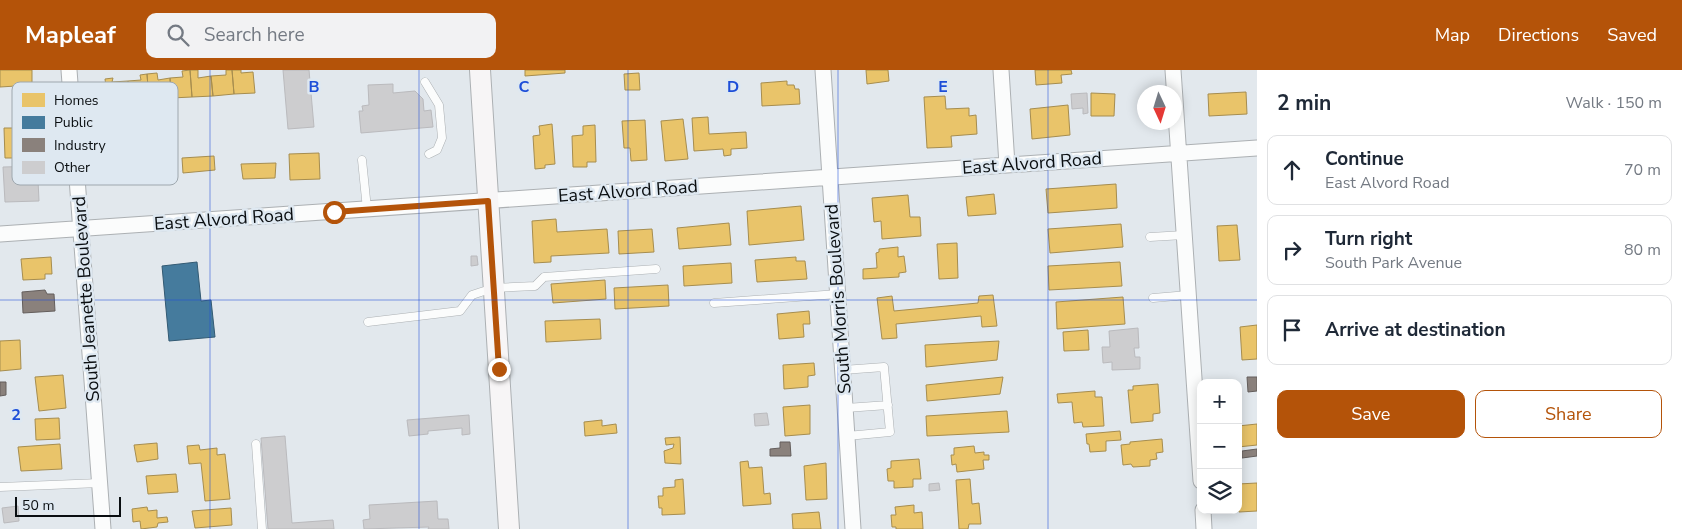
<!DOCTYPE html>
<meta charset="utf-8">
<style>
body{margin:0;font-family:"Nunito Sans",sans-serif;background:#f2f2f3;color:#1f2937}
.controls{position:absolute;right:15px;bottom:15px;display:grid;overflow:hidden;border-radius:10px;box-shadow:0 2px 12px #0003}
.controls button{width:45px;height:45px;display:grid;place-items:center;padding:0;border:0;border-bottom:1px solid #e0e1e3;background:#fff;color:#1f2937;font:25px sans-serif}
.compass{position:absolute;left:1137px;top:15px;width:45px;height:45px;border-radius:50%;background:#fff;box-shadow:0 2px 12px #0003;rotate:176deg}
.scale{position:absolute;left:15px;bottom:12px;width:106px;box-sizing:border-box;padding-left:5px;border:2px solid #0a0e11;border-top:0;font-size:14px;line-height:18px;white-space:nowrap;color:#0a0e11;-webkit-text-stroke:4px #dee8f1;paint-order:stroke}
.stop{position:absolute;width:15px;height:15px;margin:-11px;border:4px solid #b45309;border-radius:50%;background:#fff}
.stop.end{background:#b45309;border-color:#fff;box-shadow:0 1px 5px #0008}
.list{margin:0;padding:0;list-style:none}
h2{display:flex;justify-content:space-between;align-items:center;height:65px;margin:0;padding:0 20px;font-size:21px}
h2 small{font-size:16px;font-weight:400;color:#747a83}
.list li{display:grid;grid-template-columns:32px 1fr auto;gap:15px;align-items:center;box-sizing:border-box;height:70px;margin:0 10px 10px;padding:0 10px;border:1px solid #e0e1e3;border-radius:10px}
.list b{display:block;font-size:19px;white-space:nowrap}
.list p{margin:0;font-size:16px;white-space:nowrap;color:#747a83}
.list em{font-size:16px;font-style:normal;color:#747a83}
.actions{display:flex;gap:10px;padding:15px 20px}
.actions a{flex:1;padding:11px 0;border:1px solid #b45309;border-radius:10px;text-align:center;font-size:18px;color:#b45309}
.actions .main{background:#b45309;color:#fff}
.icon{flex:none;width:28px;height:28px;fill:none;stroke:currentColor;stroke-width:2;stroke-linecap:round;stroke-linejoin:round}
.map{position:relative;flex:none;width:1257px;height:459px;overflow:hidden}
header{display:flex;align-items:center;gap:30px;box-sizing:border-box;height:70px;padding:0 25px;background:#b45309;color:#fff}
header strong{font-size:24px}
nav{display:flex;gap:28px;margin-inline-start:auto;font-size:18px}
.search{width:350px;height:45px;background:#f2f2f3;display:flex;align-items:center;gap:12px;box-sizing:border-box;padding:0 18px;border-radius:10px;color:#747a83;font-size:19px}
main{display:flex}
aside{flex:1;background:#fff}
.map>svg:first-child{display:block}
.homes{fill:#e9c46a;stroke:#a68d4f}
.public{fill:#457b9d;stroke:#335a73}
.industry{fill:#8a817c;stroke:#645e5c}
.building{fill:#cdcdcf;stroke:#bababd}
.lines{fill:none;stroke-linecap:round;stroke-linejoin:round}
.lane-casing{stroke:#acb0b3;stroke-width:9}
.street-casing{stroke:#acb0b3;stroke-width:17}
.secondary-casing{stroke:#acb0b3;stroke-width:22}
.lane{stroke:#fbfcfc;stroke-width:8}
.street{stroke:#fbfcfc;stroke-width:15}
.secondary{stroke:#f7f5f6;stroke-width:20}
.route{stroke:#b45309;stroke-width:6}
.grid{fill:none;stroke:#1d4ed8;stroke-width:1;stroke-opacity:0.55}
.labels{text-anchor:middle;stroke-width:5;stroke-linejoin:round;paint-order:stroke}
.street-label{font-size:18px;fill:#0a0e11;stroke:#dee8f1}
.key{fill:#dee8f1;stroke:#9ea7ae;stroke-width:1}
.key-label{font-size:14px;fill:#0a0e11}
.grid-label{font-size:16px;text-anchor:middle;font-weight:bold;fill:#1d4ed8;stroke:#dee8f1;stroke-width:5;stroke-linejoin:round;paint-order:stroke}
</style>
<header>
<strong>Mapleaf</strong>
<div class="search"><svg class="icon" aria-label="search" viewBox="0 0 24 24"><circle cx="10" cy="10" r="6"/><path d="M15 15l6 6"/></svg>Search here</div>
<nav><a>Map</a><a>Directions</a><a>Saved</a></nav>
</header>
<main>
<div class="map">
<svg width="1257" height="459" viewBox="0 0 1257 459">
<rect width="100%" height="100%" fill="#e2e8ed"/>
<path class="homes" d="M0 0H32V15L0 17Z
M190 0 192 27 171 28 170 8 183 7 182 1Z
M190 0H198V8L211 6 213 26 192 27Z
M226 0H232L234 24 213 26 211 6 226 5Z
M232 0H241V3L253 2 255 23 234 24Z
M525 0H565V3L525 6Z
M866 0H888L889 11 867 14Z
M1035 0H1071L1072 4 1061 5 1062 13 1036 15Z
M157 3 158 10 170 8 171 28 149 30 147 4Z
M639 3 640 20H625L624 4Z
M147 4 149 30 129 31 128 11 141 10 140 5Z
M113 8 112 12 128 11 129 31 108 33 105 9Z
M787 11V15H794L795 19H799L800 34 762 36 761 13Z
M1246 22 1247 44 1209 46 1208 24Z
M1091 23 1115 24 1114 46H1091Z
M945 26 946 39 969 38V46L976 45 977 64 951 66 952 77 927 78 924 27Z
M1068 35 1070 65 1032 69 1030 39Z
M708 47 709 64 746 62 747 78 731 79V85L724 86 723 79 694 81 692 48Z
M683 49 688 89 665 91 661 51Z
M645 50 647 90 631 91 630 78H624L622 51Z
M552 54 555 94 545 95V98L535 99 533 66 540 65 539 56Z
M595 55 596 92H587V97H573L572 66 583 65V56Z
M4 58H27L28 74H40V88H5Z
M319 83 320 109 290 110 289 84Z
M214 86 215 100 183 103 182 88Z
M276 93 275 108 243 109 241 94Z
M1116 114 1117 138 1048 143 1046 119Z
M994 124 996 144 968 146 966 127Z
M908 125 910 147H920L921 166 882 169 881 151 874 152 872 128Z
M801 136 804 170 749 175 747 141Z
M556 149 557 162 607 159 609 183 551 186V192L534 193 532 151Z
M729 153 731 175 679 179 677 158Z
M1121 154 1123 177 1050 183 1048 159Z
M1237 155 1240 190 1219 191 1217 156Z
M652 159 654 182 619 184 618 161Z
M957 173 958 208 939 209 937 174Z
M898 177V187L904 186 906 202 899 203V207L863 209V199L877 198 876 183 879 182V179Z
M51 187 52 204H45V209L23 210 21 189Z
M796 187V191H805L807 209 757 212 755 190Z
M1120 192 1122 216 1049 220 1048 196Z
M731 193 732 213 684 216 683 196Z
M605 210 606 229 553 233 551 214Z
M668 215 669 236 615 239 614 218Z
M993 225 997 256 982 257 981 246 896 254 897 268 882 269 877 228 892 226 894 241 978 233 979 226Z
M1123 227 1125 254 1057 259 1056 232Z
M809 241 810 254H803L804 267 779 269 777 244Z
M600 249 601 269 546 272 545 251Z
M1257 255V289L1242 290 1240 257Z
M1088 260 1089 280 1064 281 1063 262Z
M20 270 21 299 0 301V271Z
M999 271 997 290 926 297 925 275Z
M814 293 815 305 808 306V317L784 319 783 295Z
M63 305 66 338 39 341 35 307Z
M1003 307 1000 324 927 331 926 315Z
M1158 314 1160 343 1153 344V351L1131 353 1128 320H1133V316Z
M1095 321V327H1102L1104 356 1083 357 1082 352 1074 353 1072 332 1058 333 1057 324Z
M810 335V364L785 366 783 337Z
M1007 341 1009 362 927 366 926 346Z
M59 348 60 369 36 370 35 349Z
M602 350V356L616 354 617 363 585 366 584 352Z
M1257 354V375L1238 377V356Z
M1120 361 1121 370 1106 371V381L1090 382 1089 374H1087L1086 364Z
M680 367 681 394 665 393 664 381 673 378 674 374 666 375 665 368Z
M1162 369 1163 382 1156 383 1157 389 1150 390V396L1133 397 1131 394 1123 395 1121 375 1130 374V372Z
M157 373 158 389 137 392 134 375Z
M60 374 62 399 21 401 18 377Z
M199 375 200 380 217 378V385L225 384 230 429 205 431 201 393 189 394 187 376Z
M974 376 975 383 984 382V385H989V390H983L984 399 957 402 956 394 952 395 951 385H954V378Z
M919 389 921 409H913V417L894 418V411H888L887 399 891 398V391Z
M748 391 749 398 762 397 764 424 770 423 771 434 743 436 740 392Z
M826 393 827 429 806 430 804 396Z
M176 404 178 422 148 424 146 406Z
M683 409 685 444 662 445V438H659L658 426H663V418L675 417V410Z
M970 409 972 434 979 433 981 454H969L968 459H959L956 410Z
M1257 413V441L1239 442 1238 414Z
M914 435V443L922 442 923 459H896V457H892L891 445H896L895 437Z
M147 437 148 441 157 440V448L167 447 168 452 158 453 157 457 141 459 140 451 133 452 132 439Z
M231 438 232 455 195 458 192 441Z
M819 442 821 459H793L792 444Z"/>
<path class="public" d="M197 192 201 231 211 230 215 267 169 271 162 196Z"/>
<path class="industry" d="M45 220 47 224H54L55 241 23 243 22 222Z
M1247 307H1257V321L1248 322Z
M0 312H6V325L0 326Z
M780 372H790L791 386H770V379L780 378Z
M1257 379V386L1242 388V381Z"/>
<path class="building" d="M283 0H309L314 57 288 59Z
M393 14V23L415 21 423 29 424 41 431 40 433 57 361 63 359 41H363L362 36 369 35 368 15Z
M1087 23 1088 43 1083 44V38L1072 39 1071 24Z
M44 96V110H38L39 131 5 132 3 97Z
M471 186H477L478 195 471 196Z
M1138 258 1139 278H1134L1135 287H1140V299L1112 300V292L1103 293 1102 277H1110L1109 261Z
M767 343 769 355 755 356 754 344Z
M469 345 470 364 462 365V358L428 361V364L409 366 407 350Z
M285 366 292 453 333 450 334 459H268L261 368Z
M939 413 940 420 929 421V414Z
M437 431 438 449H448L449 459H428L429 457 364 459 363 450 370 449 369 435Z
M18 436 19 451 4 453 2 438Z"/>
<g class="lines">
<g class="lane-casing">
<path id="lane" d="M425 12 439 35 442 68 437 80 429 84
M362 90 367 139
M1150 167 1184 165
M1153 228 1188 225
M714 233 838 224
M368 252 460 241 472 225 481 222 494 218 535 216 544 207 656 199
M843 300 884 297 890 362 847 366
M846 338 888 335
M256 374 262 459
M0 417 100 413"/>
</g>
<g class="street-casing">
<path id="street" d="M69 0 103 459
M823 0 853 459
M1001 0 1007 95
M1173 0 1201 411
M0 164 1257 78
M1203 440 1204 459"/>
</g>
<g class="secondary-casing">
<path id="secondary" d="M480 0 509 459"/>
</g>
<use href="#lane" class="lane"/>
<use href="#street" class="street"/>
<use href="#secondary" class="secondary"/>
</g>
<g class="lines">
<path class="route" d="M334 142 488 131 499 299"/>
</g>
<path class="grid" d="M210 0V459M419 0V459M628 0V459M838 0V459M1048 0V459M0 230H1257"/>
<g class="labels">
<g class="street-label">
<text transform="translate(1032 93) rotate(-4)" y="6">East Alvord Road</text>
<text transform="translate(628 121) rotate(-4)" y="6">East Alvord Road</text>
<text transform="translate(224 149) rotate(-4)" y="6">East Alvord Road</text>
<text transform="translate(86 229) rotate(-94)" y="6">South Jeanette Boulevard</text>
<text transform="translate(838 229) rotate(-94)" y="6">South Morris Boulevard</text>
</g>
</g>
<rect x="12" y="12" width="166" height="103" rx="8" class="key"/>
<rect x="22" y="23" width="23" height="14" fill="#e9c46a"/>
<rect x="22" y="46" width="23" height="13" fill="#457b9d"/>
<rect x="22" y="68" width="23" height="14" fill="#8a817c"/>
<rect x="22" y="91" width="23" height="13" fill="#cdcdcf"/>
<g class="key-label">
<text x="54" y="35">Homes</text>
<text x="54" y="57">Public</text>
<text x="54" y="80">Industry</text>
<text x="54" y="102">Other</text>
</g>
<g class="grid-label">
<text x="314" y="22">B</text>
<text x="524" y="22">C</text>
<text x="733" y="22">D</text>
<text x="943" y="22">E</text>
<text x="16" y="350">2</text>
</g>
</svg>
<div class="controls">
<button>+</button>
<button>−</button>
<button><svg class="icon" aria-label="layers" viewBox="0 0 24 24"><path d="M12 4l9 5-9 5-9-5zM3 14l9 5 9-5"/></svg></button>
</div>
<svg class="compass" viewBox="-18 -18 36 36"><path d="M0-13l5 13h-10z" fill="#e53935"/><path d="M0 13l5-13h-10z" fill="#747a83"/></svg>
<div class="scale">50 m</div>
<div class="stop" style="left:334px;top:142px"></div>
<div class="stop end" style="left:499px;top:299px"></div>
</div>
<aside>
<h2>2 min<small>Walk · 150 m</small></h2>
<ul class="list">
<li><svg class="icon" aria-label="ahead" viewBox="0 0 24 24"><path d="M12 20V5M6 11l6-6 6 6"/></svg><div><b>Continue</b><p>East Alvord Road</p></div><em>70 m</em></li>
<li><svg class="icon" aria-label="right" viewBox="0 0 24 24"><path d="M7 20v-9h11M14 6l5 5-5 5"/></svg><div><b>Turn right</b><p>South Park Avenue</p></div><em>80 m</em></li>
<li><svg class="icon" aria-label="arrive" viewBox="0 0 24 24"><path d="M6 21V4h12l-3 4 3 4H6"/></svg><div><b>Arrive at destination</b></div></li>
</ul>
<div class="actions"><a class="main">Save</a><a>Share</a></div>
</aside>
</main>
